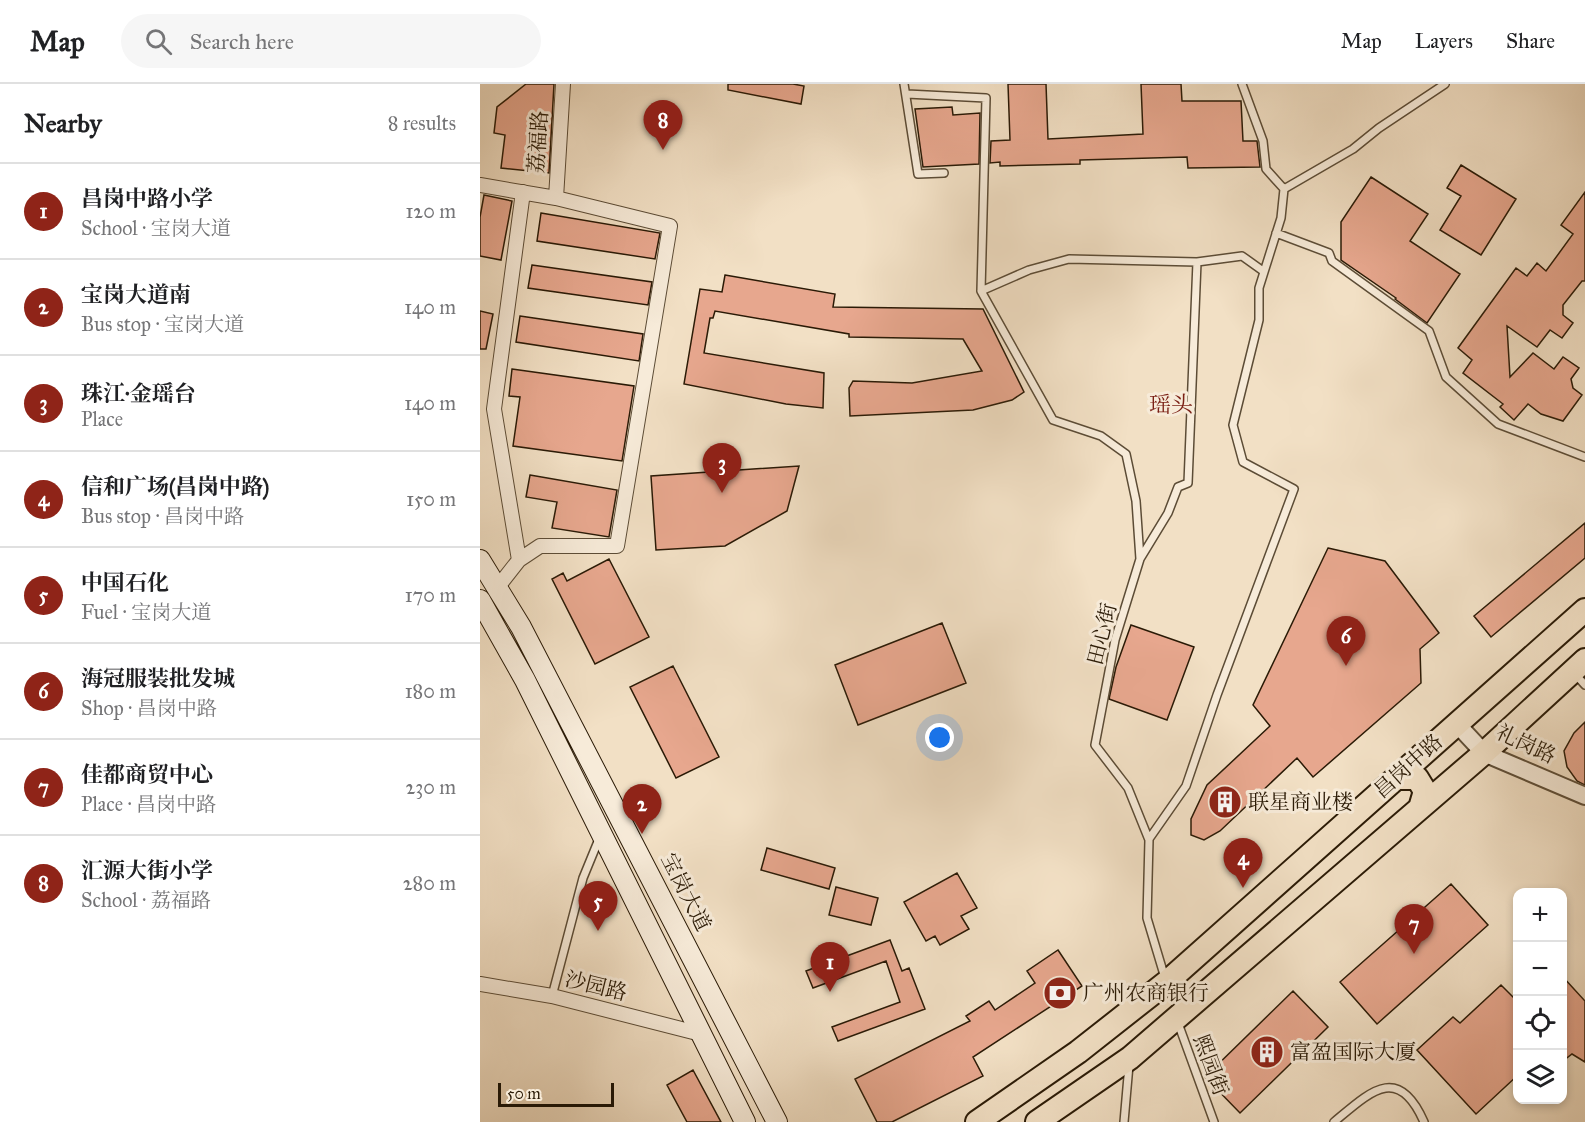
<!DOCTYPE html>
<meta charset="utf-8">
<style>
body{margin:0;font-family:"IM FELL Great Primer","Noto Serif SC",serif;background:#f6f6f6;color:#202124}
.controls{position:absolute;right:18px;bottom:18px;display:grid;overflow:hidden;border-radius:12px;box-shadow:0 3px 9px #0003}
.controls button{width:54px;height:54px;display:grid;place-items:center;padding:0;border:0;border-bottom:2px solid #e0e0e0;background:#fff;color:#202124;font:30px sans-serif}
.scale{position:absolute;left:18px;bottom:15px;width:116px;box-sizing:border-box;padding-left:6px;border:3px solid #2a1a06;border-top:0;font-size:16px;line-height:21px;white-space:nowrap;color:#2a1a06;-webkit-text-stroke:4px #f7ebd9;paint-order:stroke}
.you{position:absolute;left:460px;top:654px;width:21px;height:21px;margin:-15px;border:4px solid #fff;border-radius:50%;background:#1a73e8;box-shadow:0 0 0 9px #1a73e833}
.badge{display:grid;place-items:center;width:39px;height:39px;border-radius:50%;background:#8f2418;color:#fff;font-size:20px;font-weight:700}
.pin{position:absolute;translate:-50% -50px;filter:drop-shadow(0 2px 3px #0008)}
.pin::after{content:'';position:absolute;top:32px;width:21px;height:18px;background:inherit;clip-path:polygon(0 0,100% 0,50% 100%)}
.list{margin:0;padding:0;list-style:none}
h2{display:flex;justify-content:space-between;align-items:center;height:78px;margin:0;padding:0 24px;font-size:26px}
h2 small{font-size:20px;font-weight:400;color:#757577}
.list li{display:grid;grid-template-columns:39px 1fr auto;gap:18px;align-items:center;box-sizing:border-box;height:96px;padding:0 24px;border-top:2px solid #e0e0e0}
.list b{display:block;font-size:22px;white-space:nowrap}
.list p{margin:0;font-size:20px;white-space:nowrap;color:#757577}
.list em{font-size:20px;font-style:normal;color:#757577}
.icon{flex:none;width:33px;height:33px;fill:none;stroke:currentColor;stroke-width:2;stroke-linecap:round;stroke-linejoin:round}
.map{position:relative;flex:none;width:1105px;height:1038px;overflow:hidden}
header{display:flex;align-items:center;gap:36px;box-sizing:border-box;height:84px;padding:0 30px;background:#fff;border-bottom:2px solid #e0e0e0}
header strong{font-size:28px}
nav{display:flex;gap:33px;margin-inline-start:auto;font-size:21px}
.search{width:420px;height:54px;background:#f6f6f6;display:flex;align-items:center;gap:15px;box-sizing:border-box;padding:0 21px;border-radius:33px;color:#757577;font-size:22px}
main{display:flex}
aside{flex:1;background:#fff}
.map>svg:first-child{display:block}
.building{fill:#e7a78e;stroke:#2a1a06;stroke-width:1.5}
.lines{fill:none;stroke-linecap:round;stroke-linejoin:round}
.service-casing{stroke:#5c4c36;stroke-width:10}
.minor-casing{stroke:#5c4c36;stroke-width:16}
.tertiary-casing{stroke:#5c4c36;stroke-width:20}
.secondary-casing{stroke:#2a1a06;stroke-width:22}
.primary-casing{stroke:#2a1a06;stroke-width:26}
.service{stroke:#f7ebd9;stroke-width:7}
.minor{stroke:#f7ebd9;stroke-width:14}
.tertiary{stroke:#f7ebd9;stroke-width:16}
.secondary{stroke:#f7ebd9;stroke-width:20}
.primary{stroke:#f2e0c5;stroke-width:22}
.labels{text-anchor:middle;stroke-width:6;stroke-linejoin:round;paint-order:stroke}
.street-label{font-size:21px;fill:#2a1a06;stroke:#f7ebd9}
.poi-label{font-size:21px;fill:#2a1a06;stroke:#f7ebd9;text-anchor:start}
.neighbourhood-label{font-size:22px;fill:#7a1f14;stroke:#f7ebd9}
</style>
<header>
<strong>Map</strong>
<div class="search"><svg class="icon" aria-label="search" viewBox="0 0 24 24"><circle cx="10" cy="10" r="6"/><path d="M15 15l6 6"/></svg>Search here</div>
<nav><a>Map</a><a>Layers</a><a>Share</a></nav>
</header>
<main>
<aside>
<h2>Nearby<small>8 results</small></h2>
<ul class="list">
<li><span class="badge">1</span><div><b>昌岗中路小学</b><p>School · 宝岗大道</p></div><em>120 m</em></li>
<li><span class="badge">2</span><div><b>宝岗大道南</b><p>Bus stop · 宝岗大道</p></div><em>140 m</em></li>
<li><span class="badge">3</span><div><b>珠江·金瑶台</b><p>Place</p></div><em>140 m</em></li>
<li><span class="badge">4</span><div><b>信和广场(昌岗中路)</b><p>Bus stop · 昌岗中路</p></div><em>150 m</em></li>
<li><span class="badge">5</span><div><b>中国石化</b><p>Fuel · 宝岗大道</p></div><em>170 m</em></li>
<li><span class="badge">6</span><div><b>海冠服装批发城</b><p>Shop · 昌岗中路</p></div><em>180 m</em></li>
<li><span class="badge">7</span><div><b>佳都商贸中心</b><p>Place · 昌岗中路</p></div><em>230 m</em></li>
<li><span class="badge">8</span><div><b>汇源大街小学</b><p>School · 荔福路</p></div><em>280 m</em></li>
</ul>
</aside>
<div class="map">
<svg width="1105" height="1038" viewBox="0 0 1105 1038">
<rect width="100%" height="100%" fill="#f2e0c5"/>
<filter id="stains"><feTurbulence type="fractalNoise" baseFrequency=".00333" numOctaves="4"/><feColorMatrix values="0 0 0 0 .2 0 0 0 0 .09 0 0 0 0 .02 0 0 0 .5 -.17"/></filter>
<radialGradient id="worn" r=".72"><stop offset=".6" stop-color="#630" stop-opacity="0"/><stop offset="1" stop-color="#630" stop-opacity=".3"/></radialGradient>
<path class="building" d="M46 0H74L69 89 21 84 25 51 14 49 17 23Z
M248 0H313L324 2 321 20 248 6Z
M528 0H566L568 55 663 50 661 0H701L702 17H761L763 57H777L780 83 708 84 707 73 600 76V80L520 82V78L510 79 511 57 530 56Z
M472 23 473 31 500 29 499 80 443 83 435 25Z
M981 81 1036 115 1001 171 960 146 981 112 967 104Z
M891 93 948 130 930 157 980 190 947 239 915 215 916 214 861 176V138Z
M1105 108V197H1102L1083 221V231L1093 239 1082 254 1070 246 1057 263 1027 242 1030 293 1053 269 1074 285 1083 273 1099 284 1091 295 1093 304 1102 311 1083 337 1061 330 1048 320 1034 336 1020 323 1023 320 983 289 992 276 978 264 1036 184 1047 192 1057 179 1066 187 1093 150 1081 141Z
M4 111 32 117 21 176 0 172V133Z
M61 129 180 149 175 175 57 157Z
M52 181 172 198 168 221 48 204Z
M245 191 355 210 353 223 503 225 544 308 532 316 493 326 370 332 369 304 373 297 432 299 502 287 483 255 369 253V250L235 227 233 234H230L224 269 344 289 343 324 306 320 204 300 220 205 242 208Z
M0 227 13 230 6 265H0Z
M40 232 163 250 159 277 36 258Z
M32 285 154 302 142 377 33 362 40 313 29 312Z
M319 382 307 427 245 462 176 466 171 392Z
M50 391 137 406 129 453 72 444 77 418 46 413Z
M1105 439V474L1011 553 994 532Z
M848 464 905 477 959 549 940 565 941 599 833 693 817 674 740 747 724 756 711 751V735L727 701 790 642 773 621Z
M129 475 169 553 115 580 72 495 83 489 87 497Z
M462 539 486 599 378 641 355 581Z
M651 541 714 563 687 636 629 615 636 583Z
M193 582 239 673 196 694 150 603Z
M1105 638V701L1097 697 1087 683 1084 667 1094 649Z
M287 764 355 784 349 805 281 786Z
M477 789 497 824 481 832 489 845 460 861 455 852 446 857 424 818Z
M971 800 1008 841 897 940 860 898Z
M356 803 398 814 391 841 349 831Z
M410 856 422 887 429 884 445 925 358 957 352 943 420 918 406 877 333 904 326 887Z
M578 866 602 902 493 973 503 992 412 1038H397L375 995 490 937 486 932 509 917 515 926 555 899 547 887Z
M1083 893 1105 917V978L1092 970 1083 977Z
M1021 901 1038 918V991L996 1030 937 966 973 933 980 939Z
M813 907 848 943 760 1029 725 993Z
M213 986 241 1038H207L187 1001Z"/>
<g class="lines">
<g class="service-casing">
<path id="service" d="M424 0 438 90 464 89
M427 10 506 14 501 207 573 336 621 352 646 370 656 417 660 475 635 556 615 661 648 704 669 756 667 834 685 894
M804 105 873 65 899 44 965 0
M796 149 849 169 852 177 949 247 966 293 1018 340 1105 373
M501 207 549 186 589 175 717 178 762 172 783 187
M660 475 688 429 698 403 708 399 717 178
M1094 589 1105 601
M669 755 706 702 737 611 814 405 763 378 753 341 779 236V204L801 134 804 105 786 85 783 57 762 0
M72 912 103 794 119 755
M698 939 734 1038
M644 1038 649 981
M854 1038C890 1008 918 979 944 1038"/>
</g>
<g class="minor-casing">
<path id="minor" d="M0 101 76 114 83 0
M39 476 60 462H137L190 142 76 114
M17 504 39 476 14 325 43 108
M0 900 72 912 221 950"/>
</g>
<g class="tertiary-casing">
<path id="tertiary" d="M976 639 1004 669 1105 712"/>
</g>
<g class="secondary-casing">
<path id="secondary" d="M0 476 41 543 297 1038
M0 516 45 596 265 1038"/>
</g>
<g class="primary-casing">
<path id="primary" d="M916 694H937L945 707 940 724
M497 1038 598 968 687 898 1105 526
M557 1038 650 974 1004 669 1105 576"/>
</g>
<use href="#service" class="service"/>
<use href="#minor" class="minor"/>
<use href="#tertiary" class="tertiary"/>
<use href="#secondary" class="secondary"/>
<use href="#primary" class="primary"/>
</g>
<defs>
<g id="building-disc" transform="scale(1.725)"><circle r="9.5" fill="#8f2418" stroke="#f7ebd9"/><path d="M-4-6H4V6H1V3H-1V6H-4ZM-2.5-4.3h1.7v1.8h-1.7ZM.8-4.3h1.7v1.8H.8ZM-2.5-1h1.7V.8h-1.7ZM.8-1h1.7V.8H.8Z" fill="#fff"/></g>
<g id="bank-disc" transform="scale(1.725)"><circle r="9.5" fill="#8f2418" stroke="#f7ebd9"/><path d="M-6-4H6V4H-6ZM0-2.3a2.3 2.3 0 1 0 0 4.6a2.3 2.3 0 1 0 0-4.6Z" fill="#fff"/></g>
</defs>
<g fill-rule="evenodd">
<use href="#building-disc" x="745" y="718"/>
<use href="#bank-disc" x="580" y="909"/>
<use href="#building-disc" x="787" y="968"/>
</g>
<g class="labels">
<g class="street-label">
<text transform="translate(58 58) rotate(-86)" y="7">荔福路</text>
<text transform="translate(622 550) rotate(-76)" y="7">田心街</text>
<text transform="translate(1046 660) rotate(25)" y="7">礼岗路</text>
<text transform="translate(928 682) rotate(-42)" y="7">昌岗中路</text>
<text transform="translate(206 808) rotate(63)" y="7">宝岗大道</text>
<text transform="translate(116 902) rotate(14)" y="7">沙园路</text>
<text transform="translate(731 981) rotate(70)" y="7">熙园街</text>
</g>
<g class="poi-label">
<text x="768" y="725">联星商业楼</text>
<text x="603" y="916">广州农商银行</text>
<text x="810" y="975">富盈国际大厦</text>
</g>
<g class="neighbourhood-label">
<text x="691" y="328">瑶头</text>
</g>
</g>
<rect width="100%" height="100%" filter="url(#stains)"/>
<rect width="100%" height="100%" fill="url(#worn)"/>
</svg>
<div class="controls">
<button>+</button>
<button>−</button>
<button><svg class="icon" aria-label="locate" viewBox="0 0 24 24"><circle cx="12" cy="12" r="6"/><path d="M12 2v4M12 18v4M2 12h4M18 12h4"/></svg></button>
<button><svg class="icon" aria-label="layers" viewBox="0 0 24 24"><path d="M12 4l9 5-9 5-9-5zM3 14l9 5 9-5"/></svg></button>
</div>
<div class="scale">50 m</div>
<div class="you"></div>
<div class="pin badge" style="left:350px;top:908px">1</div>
<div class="pin badge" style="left:162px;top:750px">2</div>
<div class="pin badge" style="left:242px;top:409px">3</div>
<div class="pin badge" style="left:763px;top:804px">4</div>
<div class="pin badge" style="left:118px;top:847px">5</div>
<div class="pin badge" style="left:866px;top:582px">6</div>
<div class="pin badge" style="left:934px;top:870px">7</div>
<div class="pin badge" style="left:183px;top:66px">8</div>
</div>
</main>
